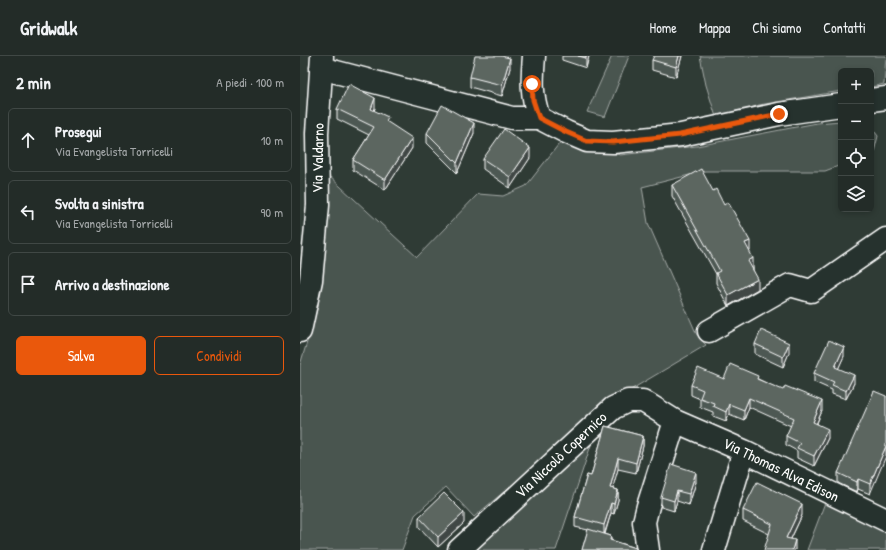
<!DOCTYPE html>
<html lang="it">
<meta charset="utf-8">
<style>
body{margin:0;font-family:"Patrick Hand",sans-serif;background:#2b3430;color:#f1f3f6}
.controls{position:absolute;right:12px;top:12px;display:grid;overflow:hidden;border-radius:6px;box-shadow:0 2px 6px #0003}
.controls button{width:36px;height:36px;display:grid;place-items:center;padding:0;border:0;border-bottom:1px solid #404845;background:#232c28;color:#f1f3f6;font:20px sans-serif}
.stop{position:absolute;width:12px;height:12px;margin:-9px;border:3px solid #ea580c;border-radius:50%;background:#fff}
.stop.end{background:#ea580c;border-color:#fff;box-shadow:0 1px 4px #0008}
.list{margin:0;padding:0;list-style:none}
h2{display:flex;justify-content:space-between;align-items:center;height:52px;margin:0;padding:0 16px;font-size:17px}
h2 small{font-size:13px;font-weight:400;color:#a3a7a8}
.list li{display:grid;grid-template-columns:26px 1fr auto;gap:12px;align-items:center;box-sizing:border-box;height:64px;margin:0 8px 8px;padding:0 8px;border:1px solid #404845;border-radius:6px}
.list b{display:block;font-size:15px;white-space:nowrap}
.list p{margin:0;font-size:13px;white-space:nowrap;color:#a3a7a8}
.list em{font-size:13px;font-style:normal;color:#a3a7a8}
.actions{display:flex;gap:8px;padding:12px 16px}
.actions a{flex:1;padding:9px 0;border:1px solid #ea580c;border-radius:6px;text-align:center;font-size:14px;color:#ea580c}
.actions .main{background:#ea580c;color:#fff}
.icon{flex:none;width:22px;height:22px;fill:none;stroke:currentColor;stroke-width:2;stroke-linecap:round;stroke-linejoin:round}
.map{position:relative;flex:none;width:586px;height:494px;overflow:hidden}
header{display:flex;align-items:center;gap:24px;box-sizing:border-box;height:56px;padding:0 20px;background:#232c28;border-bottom:1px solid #404845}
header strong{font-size:19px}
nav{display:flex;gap:22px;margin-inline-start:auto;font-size:14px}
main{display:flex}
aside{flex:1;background:#232c28}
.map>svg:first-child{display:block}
.green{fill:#4a544f;stroke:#a4aaa7}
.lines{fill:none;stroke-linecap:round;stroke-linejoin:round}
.minor-casing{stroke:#fff;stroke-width:25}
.minor{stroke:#26332d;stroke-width:22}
.wall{fill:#4e5853;stroke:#fff}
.shaded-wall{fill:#404744;stroke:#fff}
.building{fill:#5b6661;stroke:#fff}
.route{stroke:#ea580c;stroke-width:5}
.labels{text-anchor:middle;stroke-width:3;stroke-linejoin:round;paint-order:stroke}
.street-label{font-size:15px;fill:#fff;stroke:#26332d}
</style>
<header>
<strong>Gridwalk</strong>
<nav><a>Home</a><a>Mappa</a><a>Chi siamo</a><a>Contatti</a></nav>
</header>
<main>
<aside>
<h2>2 min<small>A piedi · 100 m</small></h2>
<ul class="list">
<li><svg class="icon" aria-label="ahead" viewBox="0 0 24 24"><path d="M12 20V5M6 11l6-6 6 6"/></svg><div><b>Prosegui</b><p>Via Evangelista Torricelli</p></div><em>10 m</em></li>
<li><svg class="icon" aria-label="left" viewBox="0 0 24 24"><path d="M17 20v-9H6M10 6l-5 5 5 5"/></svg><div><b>Svolta a sinistra</b><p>Via Evangelista Torricelli</p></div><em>90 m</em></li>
<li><svg class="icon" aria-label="arrive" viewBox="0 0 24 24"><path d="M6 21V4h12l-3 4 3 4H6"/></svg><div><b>Arrivo a destinazione</b></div></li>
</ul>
<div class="actions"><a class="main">Salva</a><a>Condividi</a></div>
</aside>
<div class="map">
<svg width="586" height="494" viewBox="0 0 586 494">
<rect width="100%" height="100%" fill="#2f3b35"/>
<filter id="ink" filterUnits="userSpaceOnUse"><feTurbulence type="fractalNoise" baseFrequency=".025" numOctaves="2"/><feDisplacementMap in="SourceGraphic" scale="8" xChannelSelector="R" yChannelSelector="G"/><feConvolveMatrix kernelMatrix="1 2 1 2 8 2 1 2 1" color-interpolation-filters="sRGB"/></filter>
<g filter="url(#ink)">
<path class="green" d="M312 0H329L305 61 287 56Z
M400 0H586L584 28 571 31V15H541V35L459 49 432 59 416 61 406 29Z
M541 65V109L525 115H405L342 131 348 167 397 279 406 289 295 355 225 418 174 461 146 431 115 459 102 494H0V309L18 250 28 119 117 201 178 138 203 140 226 130 262 84 320 99 397 90 517 67Z
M571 71 578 80 574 96 571 97Z
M294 380 256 494H169Z
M526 444 586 473V494H507Z"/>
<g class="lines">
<g class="minor-casing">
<path id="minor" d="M234 0C232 25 231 38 239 62L266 76 287 85 313 86 381 79 479 58 541 49
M21 12 212 62H239
M571 44 586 42
M0 275 11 224 18 149 17 77 22 0
M409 275 490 229 511 235 586 183
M159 494 313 352 328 345H343L375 365 444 395 586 464
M348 494 344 466 348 450 375 365
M414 494 444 395"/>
</g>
<use href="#minor" class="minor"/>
</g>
<path class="wall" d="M262 0H289L286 12 262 4Z
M382 0 376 21 352 14V4Z
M210 12 202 40 170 31V21Z
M75 52 74 55 88 67 112 92 85 134 53 114V104L69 79 37 63V53Z
M127 77H174L157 117 127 87Z
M230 102 210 132 183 113V103Z
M372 129 413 135 450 195H449L453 213 458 233 428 250 416 227V218L372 140Z
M455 288 489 297 483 311 455 298Z
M544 300 538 313 554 327 546 343 532 338V334L514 326V317Z
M424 323H458L522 355 517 367 528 382 514 410 497 402V395L486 389V380L491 370 449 351 444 364 429 358 426 365 413 360V356L400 351V343L391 339V329Z
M586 340 570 438 558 433 557 436 538 427V417Z
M305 370 343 380V390L336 417 318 413 312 432 318 434V444L314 458 311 457 305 478 311 480V484L336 492V494H282L288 474 275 471V461L287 419 291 420Z
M396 426 389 449 377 445 374 455 361 451V441Z
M443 454 502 459 491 483 495 494 469 478 443 465Z
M119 461 164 467 138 491 119 471Z"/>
<path class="shaded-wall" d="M286 0H289L286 12Z
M379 0H382L376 21V11Z
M210 2V12L202 40V29Z
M75 42V52L71 64V53Z
M174 67V77L157 117V107Z
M112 82V92L85 134V124Z
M230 92V102L210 132V121Z
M450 185V195L445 198V187Z
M453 202V213L448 215V205Z
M458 223V233L428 250V239Z
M489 287V297L483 311V301Z
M544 291V300L535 320V311Z
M554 319V327L546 343V335Z
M449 342V351L444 364V354Z
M522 345V355L513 375V366Z
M429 348V358L426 365V356Z
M528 373V382L514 410V400Z
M343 380V390L336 417V407Z
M586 390V400L570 438V428Z
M318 402V413L310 442V432Z
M396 416V426L389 449V438Z
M558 423V433L557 436V426Z
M318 434V444L314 458V448Z
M377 435V445L374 455V445Z
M311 447V457L304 479V469Z
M502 448V459L486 493V482Z
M164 457V467L138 491V481Z
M495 484V494H492Z"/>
<path class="building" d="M175 0H201L210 2 202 29 170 21Z
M278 0H286V2Z
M354 0H379L376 11 352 4Z
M49 28 75 42 71 53 88 61 86 65 112 82 85 124 53 104 74 71 37 53Z
M142 49 174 67 157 107 127 77Z
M204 73 230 92 210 121 183 103Z
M401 113 413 135 416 133 424 149 428 146 450 185 445 187 453 202 448 205 458 223 428 239 416 217 420 215 372 129Z
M461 274 489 287 483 301 455 288Z
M529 284 544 291 535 311 554 319 546 335 532 329 534 326 514 317Z
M430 308 458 320 457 323 483 334 485 330 522 345 513 366 528 373 514 400 497 392 500 387 486 380 494 362 449 342 444 354 429 348 426 356 413 350 414 347 400 342 403 334 391 329 398 312 424 323Z
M574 335 586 340V390L570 428 558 423 557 426 538 417Z
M305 370 343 380 336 407 318 402 310 432 318 434 314 448 311 447 304 469 275 461 287 419 291 420Z
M371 408 396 416 389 438 377 435 374 445 361 441Z
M457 426 502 448 486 482 495 484 492 494H464L472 468 443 454Z
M144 437 164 457 138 481 119 461Z
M288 473 311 480 310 484 336 492V494H282Z"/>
</g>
<g class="lines" filter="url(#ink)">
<path class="route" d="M232 28 233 44 239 62 266 76 287 85 313 86 380 79 479 58"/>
</g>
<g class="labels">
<g class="street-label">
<text transform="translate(18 102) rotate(-89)" y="5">Via Valdarno</text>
<text transform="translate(261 399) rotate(-43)" y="5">Via Niccolò Copernico</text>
<text transform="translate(481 414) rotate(26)" y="5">Via Thomas Alva Edison</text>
</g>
</g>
</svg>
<div class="controls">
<button>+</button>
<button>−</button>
<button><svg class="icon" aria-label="locate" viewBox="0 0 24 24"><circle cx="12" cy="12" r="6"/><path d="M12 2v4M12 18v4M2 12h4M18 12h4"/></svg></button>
<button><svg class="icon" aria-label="layers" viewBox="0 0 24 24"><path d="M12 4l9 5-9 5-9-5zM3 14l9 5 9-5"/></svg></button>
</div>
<div class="stop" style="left:232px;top:28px"></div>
<div class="stop end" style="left:479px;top:58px"></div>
</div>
</main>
